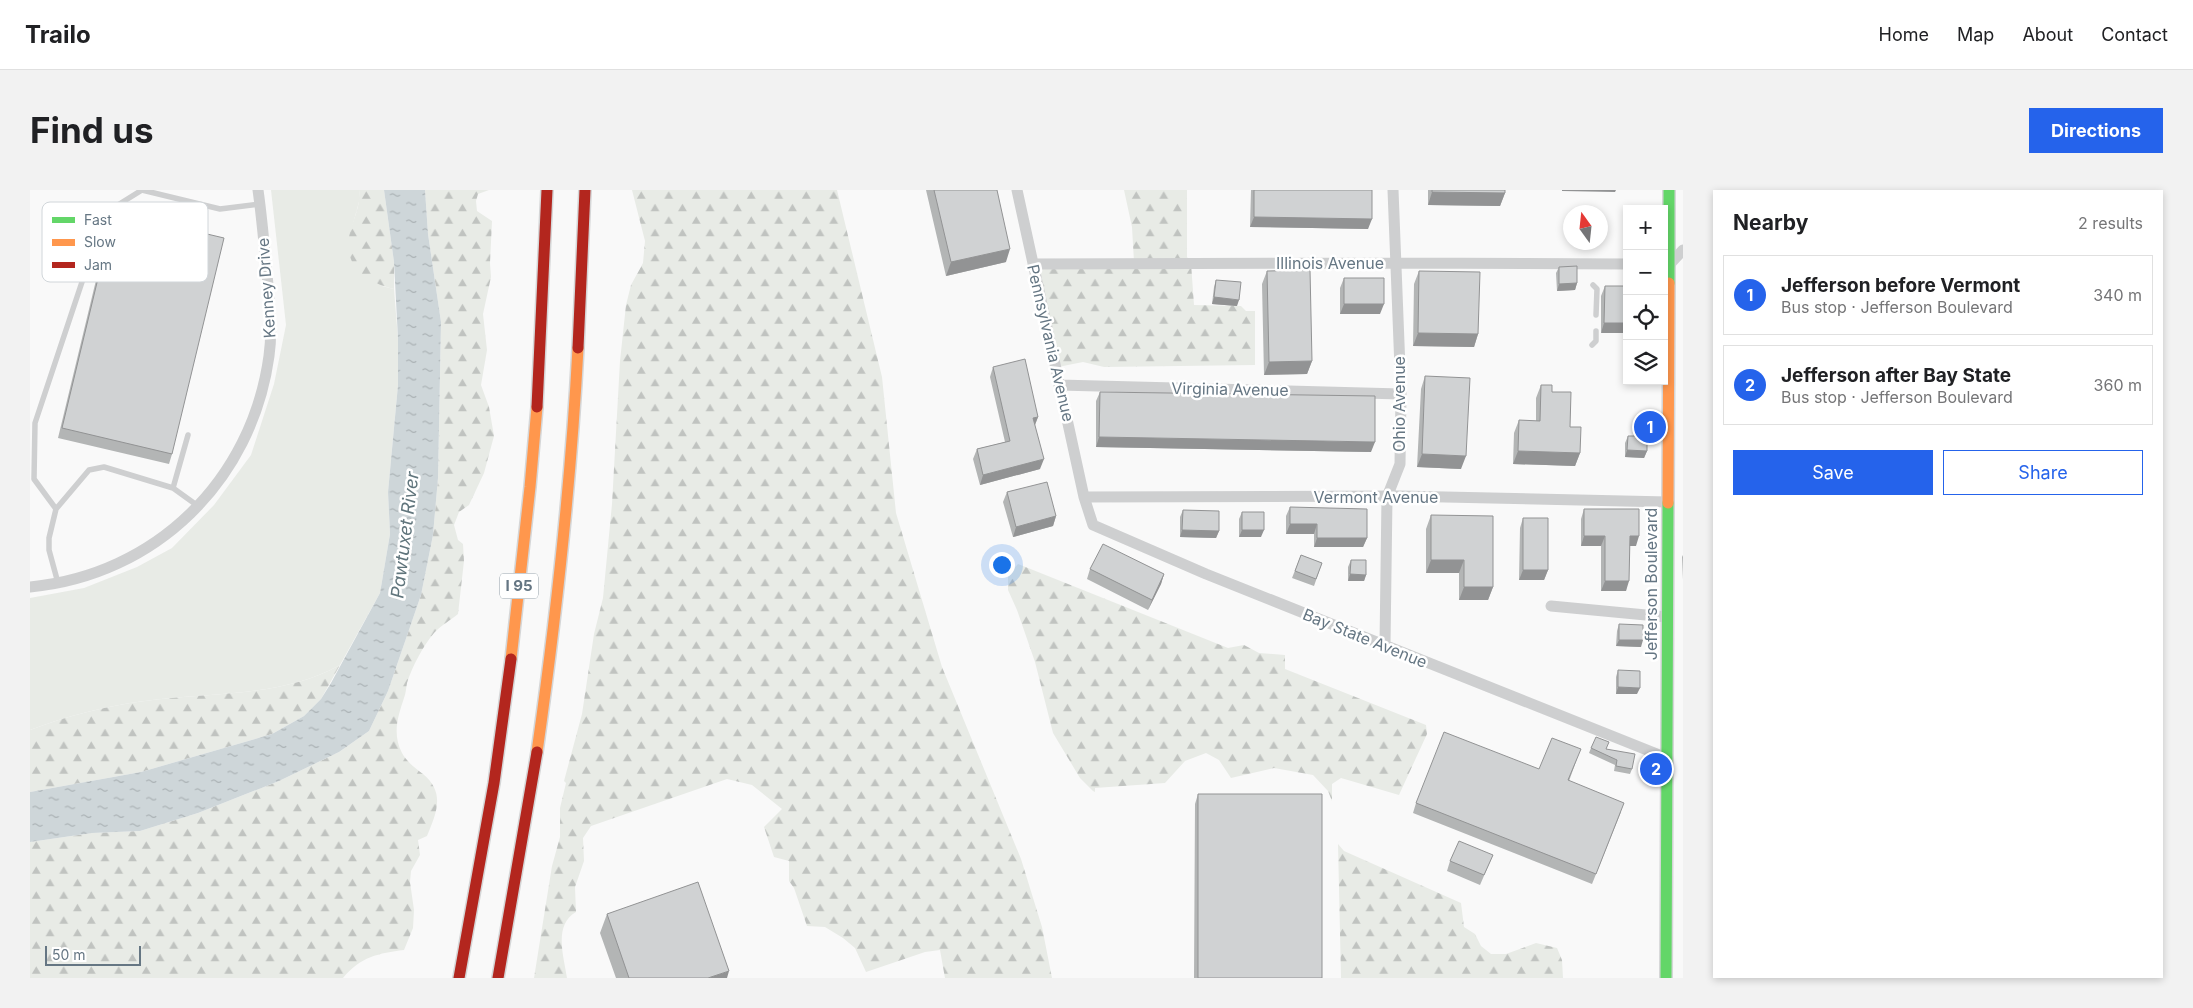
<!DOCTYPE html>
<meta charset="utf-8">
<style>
body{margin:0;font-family:Inter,sans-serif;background:#f2f2f2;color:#202124}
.controls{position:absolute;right:15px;top:15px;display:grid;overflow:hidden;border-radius:0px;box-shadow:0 2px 8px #0003}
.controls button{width:45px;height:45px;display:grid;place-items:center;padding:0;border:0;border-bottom:1px solid #e0e0e0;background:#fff;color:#202124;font:25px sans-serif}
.compass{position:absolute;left:1533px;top:15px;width:45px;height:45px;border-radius:50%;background:#fff;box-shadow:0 2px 8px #0003;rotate:345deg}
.scale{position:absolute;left:15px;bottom:12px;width:96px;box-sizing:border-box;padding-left:5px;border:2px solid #657683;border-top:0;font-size:14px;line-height:18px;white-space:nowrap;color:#657683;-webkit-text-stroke:4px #fff;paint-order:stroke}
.you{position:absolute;left:971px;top:374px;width:18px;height:18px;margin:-12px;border:4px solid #fff;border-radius:50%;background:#1a73e8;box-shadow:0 0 0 8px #1a73e833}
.badge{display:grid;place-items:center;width:32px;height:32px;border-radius:50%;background:#2563eb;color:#fff;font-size:16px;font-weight:700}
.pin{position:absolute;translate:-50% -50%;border:2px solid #fff;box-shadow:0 1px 5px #0006}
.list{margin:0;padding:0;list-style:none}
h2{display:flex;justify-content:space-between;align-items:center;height:65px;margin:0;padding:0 20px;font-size:21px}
h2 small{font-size:16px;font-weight:400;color:#757577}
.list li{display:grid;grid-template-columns:32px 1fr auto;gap:15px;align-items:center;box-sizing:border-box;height:80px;margin:0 10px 10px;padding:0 10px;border:1px solid #e0e0e0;border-radius:0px}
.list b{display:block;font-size:19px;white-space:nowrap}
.list p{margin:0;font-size:16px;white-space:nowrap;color:#757577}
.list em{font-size:16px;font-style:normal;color:#757577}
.actions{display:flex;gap:10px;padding:15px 20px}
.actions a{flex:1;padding:11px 0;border:1px solid #2563eb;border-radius:0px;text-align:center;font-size:18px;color:#2563eb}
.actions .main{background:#2563eb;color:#fff}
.icon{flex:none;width:28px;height:28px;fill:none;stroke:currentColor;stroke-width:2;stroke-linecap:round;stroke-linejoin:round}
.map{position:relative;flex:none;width:1653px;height:788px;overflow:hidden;border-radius:0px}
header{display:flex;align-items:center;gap:30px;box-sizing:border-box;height:70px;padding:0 25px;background:#fff;border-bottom:1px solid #e0e0e0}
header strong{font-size:24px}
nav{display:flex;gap:28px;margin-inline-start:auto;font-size:18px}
.intro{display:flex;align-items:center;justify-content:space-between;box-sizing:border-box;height:120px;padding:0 30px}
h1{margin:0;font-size:35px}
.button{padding:12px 22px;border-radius:0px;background:#2563eb;color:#fff;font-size:18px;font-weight:700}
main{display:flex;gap:30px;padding:0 30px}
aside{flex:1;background:#fff;border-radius:0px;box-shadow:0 2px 8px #0003}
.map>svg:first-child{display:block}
.grass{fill:#e8ebe6}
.forest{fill:url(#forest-firs)}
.water{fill:url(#water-ripples)}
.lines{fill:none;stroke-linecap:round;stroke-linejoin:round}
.fast-casing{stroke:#d5d6d7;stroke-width:14}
.slow-casing{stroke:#d5d6d7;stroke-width:14}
.jam-casing{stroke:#d5d6d7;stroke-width:14}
.lane{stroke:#cecfd0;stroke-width:5.5}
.street{stroke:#cecfd0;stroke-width:11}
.fast{stroke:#63d668;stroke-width:11}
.slow{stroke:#ff974d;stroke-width:11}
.jam{stroke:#b3261e;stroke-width:11}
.wall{fill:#b3b5b5}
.shaded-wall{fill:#929394}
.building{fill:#d0d2d3;stroke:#929394}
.labels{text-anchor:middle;stroke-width:5;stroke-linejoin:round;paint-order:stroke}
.shield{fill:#fff;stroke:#939fa8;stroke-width:1}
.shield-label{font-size:15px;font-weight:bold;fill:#657683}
.street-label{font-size:16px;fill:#657683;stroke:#fff}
.water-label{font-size:18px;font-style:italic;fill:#60757c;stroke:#fff}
.key{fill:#fff;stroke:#d1d6da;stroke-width:1}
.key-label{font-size:14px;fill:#657683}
</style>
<header>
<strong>Trailo</strong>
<nav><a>Home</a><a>Map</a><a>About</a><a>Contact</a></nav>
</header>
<div class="intro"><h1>Find us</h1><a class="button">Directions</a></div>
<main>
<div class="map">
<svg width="1653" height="788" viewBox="0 0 1653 788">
<defs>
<pattern id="forest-firs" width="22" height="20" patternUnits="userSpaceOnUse" patternTransform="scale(1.25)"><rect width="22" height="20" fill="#e8ebe6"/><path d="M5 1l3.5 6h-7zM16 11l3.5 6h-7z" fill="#c0c3c0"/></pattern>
<pattern id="water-ripples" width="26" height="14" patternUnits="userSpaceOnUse" patternTransform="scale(1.25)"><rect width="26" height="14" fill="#ced6d9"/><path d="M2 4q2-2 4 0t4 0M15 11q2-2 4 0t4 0" fill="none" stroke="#abb2b5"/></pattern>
</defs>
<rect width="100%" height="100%" fill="#f9f9f9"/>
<path class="grass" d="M241 0H329L330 8 320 45 352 96 364 99 368 149V195L358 302 360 344 350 403 310 475C251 508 179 502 115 511 75 516 37 526 0 540V408L54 398 107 377 142 358 184 315 221 265 244 194 256 135Z"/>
<path class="forest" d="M329 0H354L364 72V99C335 92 312 76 320 42 324 28 331 14 329 0Z
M395 0H459L448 4 446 11 447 21 462 31 460 73 461 87 453 124 457 160 451 195 459 217 464 246 454 283 439 315 429 322 424 335 428 350 433 354 434 371 428 424C421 430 410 436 404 443 393 456 382 477 377 493 376 498 376 503 374 508 368 526 362 544 372 563 376 571 386 579 393 584 416 603 406 624 397 646L388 650 390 665 381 681 380 692 384 720 383 738 374 760C349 763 330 767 313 788H0V652L62 643 110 641 168 623 249 591 309 562 339 541 358 501 391 405 403 345 408 288 411 132 398 44Z
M602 0H807L852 187 866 323 912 477 991 669 1012 737 1022 788H915L910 760 895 762 836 782 825 758 813 748 795 737 777 736 764 698 759 691V671L744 667 734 637 752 619 722 595 697 589 561 636 553 648 554 671 545 697 546 722C523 735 534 767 537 788H504L522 676 530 647V618L536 593 534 591 552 524 564 444 573 408 582 314 590 171 596 115 601 95 613 73 615 51Z
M1094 0H1157V67L1161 73 1164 115 1211 116 1216 121H1225V175L1074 177 1053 172 1028 177 1007 74 1104 72 1102 37Z
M988 374 1198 458 1214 455 1229 463 1255 465V479L1396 535 1397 544 1369 605 1311 588 1302 594V611L1298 601 1283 585 1244 578 1201 588 1189 570 1176 563 1155 571 1135 593 1065 598V602L1063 601 1050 588 1023 543 1005 472 987 420 978 400V385Z
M310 475 291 509 274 526 242 544 111 582 0 602V540C37 526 75 516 115 511 179 502 251 508 310 475Z
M1308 654 1314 661 1431 713 1434 737 1445 744 1451 756 1461 764H1476L1506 753 1527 758 1532 770 1533 788H1311Z"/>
<path class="water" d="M354 0H395L398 44 411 132 408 288 403 345 391 405 358 501 339 541 309 562 249 591 168 623 110 641 62 643 0 652V602L111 582 242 544 274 526 291 509 301 493 350 403 360 344 358 302 368 195V149L364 72Z"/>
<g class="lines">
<g class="fast-casing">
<path id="fast" d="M1639 93V0
M1636 788 1638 313"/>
</g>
<g class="slow-casing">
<path id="slow" d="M1638 313 1639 93
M481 469 500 297 507 217
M507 562C526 428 541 293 548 158"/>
</g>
<g class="jam-casing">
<path id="jam" d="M548 158 555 0
M507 217 517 0
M429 788 464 593 481 469
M468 788 507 562"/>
</g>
<path class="lane" d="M1563 95 1567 99 1566 125
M1562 155 1566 151V141
M143 298 158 245
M26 319 4 289 5 233 75 23 112 0 190 19 230 14
M28 393 19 360V348L26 319 59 280 74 277 143 298 168 316"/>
<path class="street" d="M987 0 1054 307 1063 335 1176 384 1637 568
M1003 74 1367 73 1597 74
M1636 75H1639L1653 60
M1029 195 1371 204
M1054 307 1369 306 1638 312
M0 397C126 385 222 290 239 166 243 138 239 111 237 83 234 55 232 28 228 0
M1521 416 1637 427
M1355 455 1357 307 1370 274 1371 204 1363 0"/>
<use href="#fast" class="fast"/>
<use href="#slow" class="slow"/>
<use href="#jam" class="jam"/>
</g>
<path class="wall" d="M896 0H967L976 72 916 86Z
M1221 0H1342L1338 39 1220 37Z
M1398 0H1475V3L1470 16 1398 15Z
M84 22 142 264 139 274 28 248 80 32Z
M1529 77 1547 93 1545 100 1527 101 1526 83Z
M1237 81 1282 171 1277 184 1234 185 1232 94Z
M1389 81 1448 144 1444 157 1383 156 1384 94Z
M1314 88 1350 124H1310V98Z
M1186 90 1207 116 1182 114 1184 97Z
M1575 96H1597L1571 143V106Z
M963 177 1008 227 1005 235 1010 279 950 295 943 269 947 259 975 252 960 187Z
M1395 186 1431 279 1387 277 1391 199Z
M1511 195 1522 202 1540 237 1550 263 1545 276 1483 274 1484 243 1489 230 1506 231V208Z
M1070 202 1341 262 1066 257V211Z
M1598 246 1617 261 1614 268 1595 267V253Z
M977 302 1026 326 1023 336 983 347 973 312Z
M1260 317 1337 348 1333 357H1284V344H1256V326Z
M1554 319 1606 356H1600L1596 401H1571V356H1551V329Z
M1153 320 1189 341 1186 348 1150 347V327Z
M1212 322 1231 347H1209V329Z
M1401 325 1463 397 1458 410H1429V383H1396V339Z
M1493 328 1518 380 1514 390H1489L1490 338Z
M1271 365 1292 373 1284 396 1262 388Z
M1653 365V390L1652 367Z
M1321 370 1336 385 1334 391H1318V377Z
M1060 379 1134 384 1131 394 1118 420 1057 389Z
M1589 434 1611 457 1586 456 1587 441Z
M1588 480 1607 504H1586V487Z
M1561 558 1576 559 1602 579 1600 584 1584 581 1585 575 1559 563Z
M1547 569 1539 591 1591 622 1562 694 1383 623 1386 613 1509 579Z
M1168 604 1292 788H1164L1165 614Z
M1463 665 1450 695 1417 681 1420 671Z
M577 724 697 788H586L570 743Z"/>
<path class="shaded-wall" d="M1532 0H1586L1585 2 1532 1Z
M1402 2 1475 3 1470 16 1398 15Z
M1224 27 1342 29 1338 39 1220 37Z
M980 59 976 72 916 86 921 72Z
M1547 93 1545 100 1527 101 1529 94Z
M1184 107 1209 110 1207 116 1182 114Z
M1314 114H1354L1350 124H1310Z
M1574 133H1597V143H1571Z
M1388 143 1448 144 1444 157 1383 156Z
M1282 171 1277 184 1234 185 1239 172Z
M1008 227 1004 237 1003 228Z
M1069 247 1345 252 1341 262 1066 257Z
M1597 260 1617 261 1614 268 1595 267Z
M1488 261 1550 263 1545 276 1483 274Z
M1392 264 1436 266 1431 279 1387 277Z
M1014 269 1010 279 950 295 953 285Z
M1026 326 1023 336 983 347 986 337Z
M1260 334H1287L1284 344H1256Z
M1152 340 1189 341 1186 348 1150 347Z
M1212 340H1234L1231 347H1209Z
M1554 346H1575L1571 356H1551Z
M1600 346H1609L1606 356H1596Z
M1287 348H1337L1333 357H1284Z
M1401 370H1434L1429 383H1396Z
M1493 380H1518L1514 390H1489Z
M1134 384 1131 394 1118 420 1122 410Z
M1320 384 1336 385 1334 391H1318Z
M1575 391H1599L1596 401H1571Z
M1434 397H1463L1458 410H1429Z
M1589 450H1613L1611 457 1586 456Z
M1588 497 1610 498 1607 504H1586Z
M699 781 697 788H678Z"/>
<path class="building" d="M904 0H967L980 59 921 72Z
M1224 0H1342V29L1224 27Z
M1402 0H1475V3L1402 2Z
M84 22 194 48 142 264 32 238Z
M1547 76V93L1529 94V77Z
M1280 80 1282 171 1239 172 1237 81Z
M1389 81 1450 82 1448 144 1388 143Z
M1314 88H1354V114H1314Z
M1186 90 1211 92 1209 110 1184 107Z
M1575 96H1597V133H1574Z
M995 169 1008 227 1003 228 1014 269 953 285 947 259 980 251 963 177Z
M1395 186 1440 188 1436 266 1392 264Z
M1511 195H1522V202H1541L1540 237H1551L1550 263 1488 261 1489 230 1510 231Z
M1070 202 1345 206V252L1069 247Z
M1598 246H1617V261L1597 260Z
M1017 292 1026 326 986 337 977 302Z
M1260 317 1337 319V348H1287V334H1260Z
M1554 319H1609V346H1600L1599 391H1575V346H1554Z
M1153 320 1189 321V341L1152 340Z
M1212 322H1234V340H1212Z
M1401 325 1463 326V397H1434V370H1401Z
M1493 328H1518V380H1493Z
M1073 354 1134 384 1122 410 1060 379Z
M1271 365 1292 373 1286 389 1265 381Z
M1321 370H1336V385L1320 384Z
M1589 434 1613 435V450H1589Z
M1588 480 1610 481V498L1588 497Z
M1414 542 1509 579 1522 548 1551 559 1538 590 1594 613 1566 684 1386 613Z
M1566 547 1579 552 1576 559 1605 564 1602 579 1586 576 1587 570 1561 558Z
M1168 604H1292V788H1168Z
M1429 651 1463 665 1454 685 1420 671Z
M668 692 699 781 678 788H599L577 724Z"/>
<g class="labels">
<rect class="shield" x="470" y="383.5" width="38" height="25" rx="4"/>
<g class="shield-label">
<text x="489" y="401">I 95</text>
</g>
<g class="street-label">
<text x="1300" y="79">Illinois Avenue</text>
<text transform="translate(236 98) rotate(-94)" y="6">Kenney Drive</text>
<text transform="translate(1021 153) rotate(77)" y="6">Pennsylvania Avenue</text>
<text transform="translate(1200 199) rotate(1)" y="6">Virginia Avenue</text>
<text transform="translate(1369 214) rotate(-90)" y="6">Ohio Avenue</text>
<text x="1346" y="313">Vermont Avenue</text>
<text transform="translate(1621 394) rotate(-90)" y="6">Jefferson Boulevard</text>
<text transform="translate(1335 448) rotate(22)" y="6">Bay State Avenue</text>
</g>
<g class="water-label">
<text transform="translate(375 345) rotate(-83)" y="6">Pawtuxet River</text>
</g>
</g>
<rect x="12" y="12" width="166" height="80" rx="8" class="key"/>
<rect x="22" y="27" width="23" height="6" fill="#63d668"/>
<rect x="22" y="49" width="23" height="7" fill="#ff974d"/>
<rect x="22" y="72" width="23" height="6" fill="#b3261e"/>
<g class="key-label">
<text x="54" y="35">Fast</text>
<text x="54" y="57">Slow</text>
<text x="54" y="80">Jam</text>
</g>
</svg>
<div class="controls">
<button>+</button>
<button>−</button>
<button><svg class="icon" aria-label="locate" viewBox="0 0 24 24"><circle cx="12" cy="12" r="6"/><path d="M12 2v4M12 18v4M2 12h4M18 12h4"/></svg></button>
<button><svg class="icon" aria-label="layers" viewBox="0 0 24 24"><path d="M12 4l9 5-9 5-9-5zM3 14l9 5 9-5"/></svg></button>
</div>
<svg class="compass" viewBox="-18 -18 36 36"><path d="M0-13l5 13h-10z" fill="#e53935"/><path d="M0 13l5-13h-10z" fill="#757577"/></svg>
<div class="scale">50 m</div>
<div class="you"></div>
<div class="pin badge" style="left:1620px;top:237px">1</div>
<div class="pin badge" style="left:1626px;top:579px">2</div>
</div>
<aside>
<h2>Nearby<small>2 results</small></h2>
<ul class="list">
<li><span class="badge">1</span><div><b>Jefferson before Vermont</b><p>Bus stop · Jefferson Boulevard</p></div><em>340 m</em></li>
<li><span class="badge">2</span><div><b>Jefferson after Bay State</b><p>Bus stop · Jefferson Boulevard</p></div><em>360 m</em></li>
</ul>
<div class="actions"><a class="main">Save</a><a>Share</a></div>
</aside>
</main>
